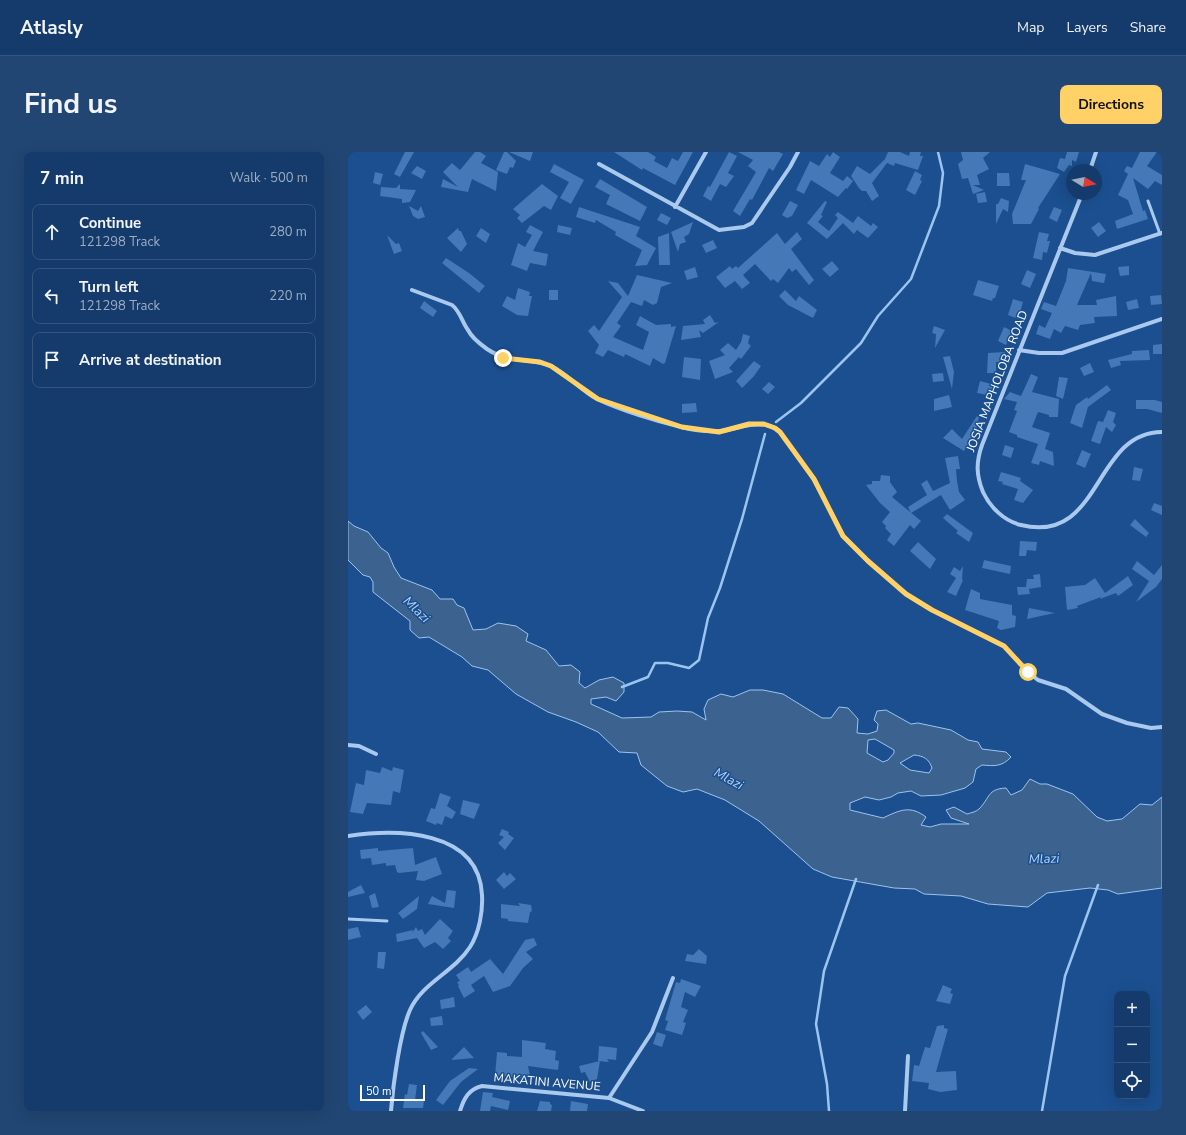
<!DOCTYPE html>
<meta charset="utf-8">
<style>
body{margin:0;font-family:"Nunito Sans",sans-serif;background:#214673;color:#f1f3f6}
.controls{position:absolute;right:12px;bottom:12px;display:grid;overflow:hidden;border-radius:8px;box-shadow:0 4px 16px #0002}
.controls button{width:36px;height:36px;display:grid;place-items:center;padding:0;border:0;border-bottom:1px solid #33557e;background:#143b6b;color:#f1f3f6;font:20px sans-serif}
.compass{position:absolute;left:718px;top:12px;width:36px;height:36px;border-radius:50%;background:#143b6b;box-shadow:0 4px 16px #0002;rotate:100deg}
.scale{position:absolute;left:12px;bottom:10px;width:65px;box-sizing:border-box;padding-left:4px;border:2px solid #fff;border-top:0;font-size:11px;line-height:14px;white-space:nowrap;color:#fff;-webkit-text-stroke:3px #1b4f8f;paint-order:stroke}
.stop{position:absolute;width:12px;height:12px;margin:-9px;border:3px solid #ffd166;border-radius:50%;background:#fff}
.stop.end{background:#ffd166;border-color:#fff;box-shadow:0 1px 4px #0008}
.list{margin:0;padding:0;list-style:none}
h2{display:flex;justify-content:space-between;align-items:center;height:52px;margin:0;padding:0 16px;font-size:17px}
h2 small{font-size:13px;font-weight:400;color:#9dadc1}
.list li{display:grid;grid-template-columns:26px 1fr auto;gap:12px;align-items:center;box-sizing:border-box;height:56px;margin:0 8px 8px;padding:0 8px;border:1px solid #33557e;border-radius:8px}
.list b{display:block;font-size:15px;white-space:nowrap}
.list p{margin:0;font-size:13px;white-space:nowrap;color:#9dadc1}
.list em{font-size:13px;font-style:normal;color:#9dadc1}
.icon{flex:none;width:22px;height:22px;fill:none;stroke:currentColor;stroke-width:2;stroke-linecap:round;stroke-linejoin:round}
.map{position:relative;flex:none;width:814px;height:959px;overflow:hidden;border-radius:8px}
header{display:flex;align-items:center;gap:24px;box-sizing:border-box;height:56px;padding:0 20px;background:#143b6b;border-bottom:1px solid #33557e}
header strong{font-size:19px}
nav{display:flex;gap:22px;margin-inline-start:auto;font-size:14px}
.intro{display:flex;align-items:center;justify-content:space-between;box-sizing:border-box;height:96px;padding:0 24px}
h1{margin:0;font-size:28px}
.button{padding:10px 18px;border-radius:8px;background:#ffd166;color:#111;font-size:14px;font-weight:700}
main{display:flex;gap:24px;padding:0 24px}
aside{flex:1;background:#143b6b;border-radius:8px;box-shadow:0 4px 16px #0002}
.map>svg:first-child{display:block}
.water{fill:#3c6290;stroke:#9cc4f0;fill-rule:evenodd}
.lines{fill:none;stroke-linecap:round;stroke-linejoin:round}
.stream{stroke:#9cc4f0;stroke-width:2.5}
.building{fill:#4478b7}
.lane{stroke:#a9c9ee;stroke-width:3}
.street{stroke:#a9c9ee;stroke-width:4}
.route{stroke:#ffd166;stroke-width:5}
.labels{text-anchor:middle;stroke-width:3;stroke-linejoin:round;paint-order:stroke}
.street-label{font-size:12px;fill:#fff;stroke:#1b4f8f}
.water-label{font-size:13px;font-style:italic;fill:#b5d3f5;stroke:#1b4f8f}
</style>
<header>
<strong>Atlasly</strong>
<nav><a>Map</a><a>Layers</a><a>Share</a></nav>
</header>
<div class="intro"><h1>Find us</h1><a class="button">Directions</a></div>
<main>
<aside>
<h2>7 min<small>Walk · 500 m</small></h2>
<ul class="list">
<li><svg class="icon" aria-label="ahead" viewBox="0 0 24 24"><path d="M12 20V5M6 11l6-6 6 6"/></svg><div><b>Continue</b><p>121298 Track</p></div><em>280 m</em></li>
<li><svg class="icon" aria-label="left" viewBox="0 0 24 24"><path d="M17 20v-9H6M10 6l-5 5 5 5"/></svg><div><b>Turn left</b><p>121298 Track</p></div><em>220 m</em></li>
<li><svg class="icon" aria-label="arrive" viewBox="0 0 24 24"><path d="M6 21V4h12l-3 4 3 4H6"/></svg><div><b>Arrive at destination</b></div></li>
</ul>
</aside>
<div class="map">
<svg width="814" height="959" viewBox="0 0 814 959">
<rect width="100%" height="100%" fill="#1b4f8f"/>
<path class="water" d="M0 369 6 374 20 380 33 396 40 401 46 415 53 426 84 438 92 447H105L109 453 116 456 125 478 138 477 150 471 168 474 180 482 178 489 198 498 211 514 223 513 232 520 231 531 237 536 251 528 265 525 276 531V540L268 549 258 545 243 547V552L274 566 303 565 311 560 329 559 344 560 358 568 356 557 360 548 373 542 385 545 402 538H415L435 542 474 566H483L491 555 500 556 510 567 509 581 520 582 529 579 530 572 526 568 529 559 538 558 563 572 570 571 603 578 620 588 630 590 634 597 658 600 663 605C654 615 646 614 634 613L628 617 625 630 617 636 593 643 573 644 563 639 550 641 543 645 531 648 517 645 502 651V658L535 666C552 658 562 653 578 665L573 673 582 675 593 672H621L603 666 598 658 606 655 619 662C622 661 628 660 631 657 642 646 639 637 658 636L663 643 674 638 682 627 692 632H699L725 642 749 665 759 669 774 667 792 652 804 653 814 645V736L770 742 760 738 742 736 699 741 680 755 640 752 613 744 576 742 567 737 546 736 484 725 465 717 411 669 377 648 349 637 335 640 319 634 293 613 289 601 271 600 250 580 228 570 200 560 168 542 140 518 124 514 114 505 81 485 71 486 62 478V469L25 440V430L22 425 15 423 0 408ZM527 587 546 598V601L540 608 535 610 519 601 520 588ZM566 603C576 604 581 607 584 616L581 621 562 618 552 611Z"/>
<g class="lines">
<path class="stream" d="M428 270 453 251 513 191 530 164 563 127 591 54 595 21 590 0
M274 535 300 525 307 511H320L341 516 351 508 360 466 372 436 394 367 417 282
M481 959 479 932 468 872 476 819 508 727
M694 959 717 824 750 733"/>
</g>
<path class="building" d="M57 0H66L52 25 46 22Z
M127 0H132L138 4 133 11 150 20 148 39 124 27 120 40 93 35 95 27 110 35 95 20 104 11 112 18Z
M156 0H159L168 9 165 16 162 15 159 22 148 18Z
M161 0H185L182 9Z
M266 0H300L308 5 306 9 319 16 324 6 330 9 335 0H345L327 33 295 16 294 18Z
M381 0 389 4 380 21 386 24 378 35 372 32 363 49 355 44 360 34 362 35Z
M390 0H431L435 2 425 19 421 16 404 48 402 47 392 64 385 59 408 20 400 14 405 8Z
M485 0 492 5 482 21 495 29 499 24 505 29 499 37 498 36 490 45 463 28 456 42 448 38 462 9 471 14 479 2 482 5Z
M540 0H552L561 4 562 0H573L572 4H575L570 18 547 11 546 14 539 11 524 31 531 44 524 49 518 39H514L511 36 503 24 509 14 522 22 537 7Z
M613 0H642L635 6 641 17 629 23 632 33H625L636 38 625 42 620 26 614 27 610 12 615 8Z
M719 0H731L728 10 724 8V14L721 13 716 20 709 16 712 6 717 7Z
M792 0H809L799 14 814 23V33L807 29 800 37 785 26 795 59 797 58 800 67 769 77 767 69 785 62 780 48 770 43 780 22 776 19 779 14 784 16Z
M206 12 236 28 223 52 212 46 221 30 202 20Z
M677 12 712 22 690 56 691 57 683 72H665L664 62 678 28H673Z
M69 14 78 19 74 27 63 21Z
M567 19 574 23 572 28 574 29 567 43 558 38Z
M27 20 35 22 32 33 25 31Z
M649 21H661L662 34H649Z
M252 27 299 55 292 69 258 52 262 43 247 35Z
M52 32V37L68 38 62 50 54 51V47L32 44 33 35 48 36Z
M194 32 210 44 203 58 196 54 174 71 169 66 172 63 165 57Z
M637 40 639 50 630 51 628 42Z
M653 46 661 49 660 60 655 57 648 72V52H650Z
M442 49 450 53 444 64 439 66 434 63Z
M477 49 479 50 473 63 475 64 470 70 481 79 490 66 487 63 490 60 505 71 510 64 523 74 525 71 530 75 520 86 509 78 506 82 495 71 479 87 459 71Z
M61 54 70 59 73 54 77 65 70 67 65 64Z
M231 55 292 75 288 84 308 96 299 113 287 114 294 98 267 83 268 80 248 68 247 71 228 65Z
M706 55 714 58 709 70 701 66Z
M313 61 323 66 319 73 309 68Z
M345 70 341 82 336 85 338 90 332 92 330 100 323 80Z
M751 70 758 79 750 85 743 76Z
M182 73 195 80 185 99 200 102 198 114 182 111 179 119 163 113 170 91 177 95 184 83 178 80Z
M210 73 224 76 222 83 209 80Z
M110 76 111 79H113L119 92 113 100 99 86Z
M133 76 142 82 138 91 128 84Z
M449 80 454 87 443 97 466 128 461 133 448 117 444 120 441 116 430 131 425 127 423 129 407 112 395 123 402 131 394 137 387 129 377 136 368 125 382 114 384 117 388 114 390 116 429 81 437 92Z
M691 80 701 82 699 89H702L699 101 695 100 694 108 685 106Z
M321 81 322 113H311L310 85Z
M39 83 48 92 51 91 54 99 46 102Z
M365 88 369 96 358 101 354 93Z
M98 106 121 121 137 134 131 141 94 111Z
M484 109 491 117 482 125 474 117Z
M781 114V123L772 124 770 115Z
M347 115 350 125 339 128 336 119Z
M720 116 758 122 756 131 744 129 743 121 729 153H749L748 148 768 144 769 164 746 165 747 171 732 173 730 178 717 174 713 181 706 177 702 187 688 182 691 173 697 176 704 161 693 157 696 150 708 154 718 129Z
M679 118 688 122 682 136 673 132Z
M289 123 324 131 313 135 309 151 305 153 296 148 294 154 283 150 269 171 273 174 265 185 295 198 301 180 288 173 292 164 308 173 323 172V175L328 174 317 211 315 212 305 206 302 214 277 202 276 205 260 198 255 205 247 201 251 193 240 179 246 173 251 179 274 145 260 129 270 131 280 144Z
M630 128 651 134 647 146H645L644 149 625 143Z
M170 136 182 140 181 144H184L180 164 169 163 154 154 159 144 167 148Z
M201 138H210V148H201Z
M437 138 448 149 451 144 469 158 465 166 440 153 431 144Z
M813 143 814 152 803 153 802 144Z
M665 147 675 150 670 167 660 163Z
M789 147 791 156 780 158 778 150Z
M76 149 89 159 85 165 72 156Z
M362 163 367 171 371 170 355 181 351 178 353 185 333 188 335 174 357 172 355 168Z
M586 174 597 178 587 196 588 182 584 181Z
M656 175 664 179 658 193 650 189Z
M395 182 402 184 400 191 403 194 393 207 391 205 381 216 385 220 367 227 361 209 377 203 372 198 380 191 388 198 393 190Z
M814 192V202H805V193Z
M801 198 802 208 772 209 773 213 763 216 760 208 784 202V199Z
M657 200 655 211 648 210V221H639L640 201Z
M602 204 606 220 604 237 595 205Z
M336 205 353 207 352 228 334 225Z
M406 209 413 214 406 224 394 236 388 229Z
M742 211 746 220 736 224 732 216Z
M595 221 596 229 585 230 584 222Z
M683 222 690 225 684 240 711 247 710 265H701V263L690 260 684 275 702 281 697 297 705 300 706 314 692 309 691 313 683 311 690 292 669 285V283L661 280 669 259 666 258 669 250 656 247 662 240 673 244Z
M711 225 720 226 715 247 708 244Z
M632 229 647 233 644 244 629 241Z
M421 230 427 235 420 242 414 237Z
M759 233 763 238 740 255 734 276 722 271 728 253 739 245 740 247Z
M601 243 604 255 586 259V247Z
M788 248H807L814 250V261L799 257H788Z
M348 251 349 260 334 261V252Z
M760 258 768 261 765 270 768 273 764 280 758 275 752 292 743 289 750 269 755 270Z
M629 264 631 265 627 282 616 299 595 286 604 277 614 287Z
M657 293 666 296 663 306 654 303Z
M734 298 743 302 737 316 728 312Z
M610 304 612 317H608L609 329 611 340 617 348 602 358 593 343 563 361 560 355 579 343 573 332 579 328 585 339 602 331 597 306Z
M786 315 795 317 792 329 784 328Z
M653 320 673 326 672 329 685 338 675 351 666 348 670 337 654 332 655 330 650 329Z
M533 323 542 324V330L549 340 544 345 573 369 566 377 562 373 546 394 539 388 543 382 537 376 538 374 534 370 542 360 532 351 518 333 524 332V329H532Z
M806 351 814 354V363L803 358Z
M599 362 625 381 621 390 608 381 610 379 595 366Z
M787 367 801 381 798 385 782 373Z
M672 389 689 390 688 399 679 398 678 404H671Z
M570 390 588 407 582 417 562 399Z
M636 408 663 414 662 422 634 416Z
M789 409 806 423 814 413V427L808 435 788 450 801 429 784 417Z
M615 414 614 428H615L608 444 599 440 608 426 602 422 606 415 612 419Z
M692 422 693 435 681 437 682 442 670 443 669 435H678L679 427H686L685 423Z
M780 424 785 433 770 444 768 441 752 447 753 445 729 454 730 456 719 458 717 435 737 433 747 426 757 441Z
M623 437 632 441V447L664 453V463L668 464 667 475 653 478 649 476 651 469 617 458Z
M681 456 707 461 679 467Z
M34 615 44 619 45 615 56 618 52 641 45 639 43 653 19 651 15 662 2 660 8 631 16 633 18 618 32 621Z
M92 641 103 645 99 654 108 660 104 667 97 664 94 673 89 671 88 673 78 669 83 656 87 657Z
M115 648 132 652 126 667 112 662Z
M154 677 161 680 160 682 166 686 157 698 150 691 156 685 151 683Z
M30 696V699L65 696 67 713 88 705 94 722 76 729 68 728 70 719 51 721 49 720 47 713 38 714V711L24 713 23 706 13 707 12 698Z
M156 720 159 724 162 721 168 727 156 737 148 728Z
M13 733 17 741 0 745V740Z
M99 738 108 739 106 756 80 752 84 744 97 751Z
M27 741 31 755 24 756 21 744Z
M71 744 69 757 55 767 50 761Z
M170 751 183 753 184 759 182 760 180 771 160 769V767L153 766V752L172 754Z
M92 767 105 779 100 786 103 789 95 797 87 790 76 796 69 786 49 790 48 782 65 778 64 781 68 775 70 779 74 777 77 783Z
M10 775 13 785 0 788V777Z
M186 786 189 793 178 800 185 807 175 816 162 834 145 840 136 824 123 833 127 839 116 846 110 834 111 833 109 830 112 829 108 823 120 815 123 820 142 807 155 822 177 788Z
M351 797 359 804 358 812 337 809 339 802 345 803Z
M30 800H38L36 817 29 816Z
M333 827 353 834 347 845 337 840 333 855 340 858 335 870 338 871 334 883 317 878 320 869 317 868 328 830 332 831Z
M595 833 604 837 602 841 605 842 602 852 588 849Z
M106 845 107 855 93 857 92 848Z
M18 853 24 860 15 868 9 860Z
M94 864 95 873 83 874 82 866Z
M596 873V876L600 877 588 920 608 919 609 938 592 940 580 937 581 931 564 929 566 913 571 914 577 895 582 896 589 874Z
M75 879 90 895 83 898 73 881Z
M309 880 318 883 314 895 305 892Z
M174 888 198 891 197 897 208 899 207 908 211 909 210 918 180 914 182 924 168 927 167 925 147 924 149 900 159 901V904L174 905Z
M251 894 269 896 268 908 259 907 261 910 250 909Z
M116 895 126 906 103 908Z
M252 909 249 927 242 930 237 920 233 921 231 914Z
M121 916 130 917 113 930 95 953 88 948 102 929Z
M61 932 69 933 67 948 76 949 75 956H55L57 942 59 943Z
M135 940 145 941 144 945 162 949 160 958 143 954 142 959H132Z
M192 949 202 950V952L204 953 203 959H189Z
M223 949 240 952 239 959H222Z"/>
<g class="lines">
<path class="lane" d="M800 49 812 82
M0 767 39 769"/>
<path class="street" d="M251 12 371 78 396 75 404 71 442 15 450 0
M742 18 748 0
M734 42 634 293C628 310 628 323 635 340 642 355 656 369 673 373 754 393 745 280 814 280
M327 55 358 0
M712 96 727 101 747 103 814 81
M64 138 104 153C112 159 114 170 120 178 124 186 132 192 139 197 163 213 180 204 203 214 220 222 232 238 249 247 272 258 308 269 333 275 345 278 359 280 372 279 394 277 412 264 432 280L466 327 495 384 520 409 558 442 584 458 656 494 680 520 690 528 718 537 754 562 779 571 803 576 814 575
M671 198 691 201H714L814 167
M0 593 11 594 28 602
M0 684C48 677 131 677 134 743 135 760 131 781 122 795 106 820 74 831 62 858 52 880 45 934 43 959
M261 946 304 880 325 826
M112 959C116 946 121 937 134 934L261 946 295 959
M557 959 560 904"/>
</g>
<g class="lines">
<path class="route" d="M155 206 192 210 203 214 250 247 334 275 371 280 401 272H416L427 276 432 280 466 327 495 384 520 409 558 442 584 458 656 494 680 520"/>
</g>
<g class="labels">
<g class="street-label">
<text transform="translate(649 229) rotate(-69)" y="4">JOSIA MAPHOLOBA ROAD</text>
<text transform="translate(199 930) rotate(5)" y="4">MAKATINI AVENUE</text>
</g>
<g class="water-label">
<text transform="translate(69 457) rotate(44)" y="5">Mlazi</text>
<text transform="translate(381 626) rotate(29)" y="5">Mlazi</text>
<text transform="translate(696 706) rotate(-2)" y="5">Mlazi</text>
</g>
</g>
</svg>
<div class="controls">
<button>+</button>
<button>−</button>
<button><svg class="icon" aria-label="locate" viewBox="0 0 24 24"><circle cx="12" cy="12" r="6"/><path d="M12 2v4M12 18v4M2 12h4M18 12h4"/></svg></button>
</div>
<svg class="compass" viewBox="-18 -18 36 36"><path d="M0-13l5 13h-10z" fill="#e53935"/><path d="M0 13l5-13h-10z" fill="#9dadc1"/></svg>
<div class="scale">50 m</div>
<div class="stop" style="left:680px;top:520px"></div>
<div class="stop end" style="left:155px;top:206px"></div>
</div>
</main>
